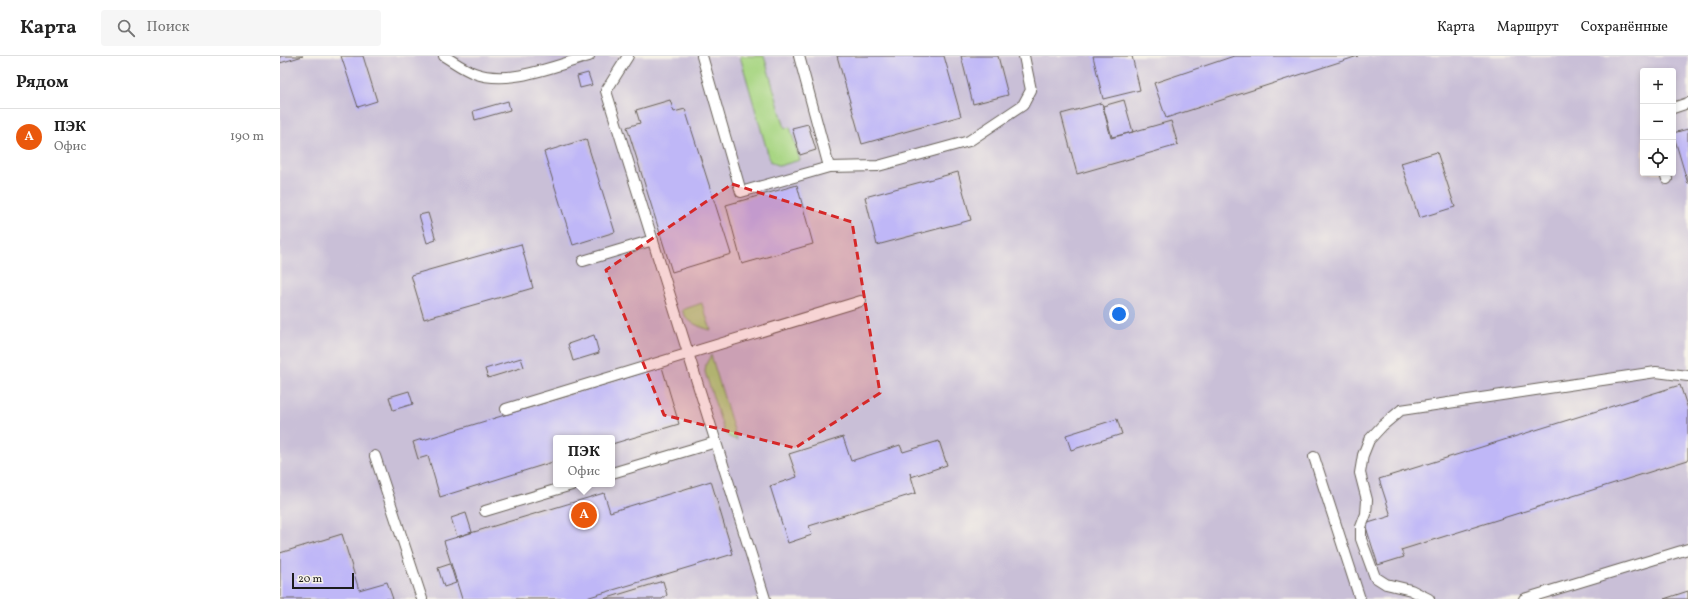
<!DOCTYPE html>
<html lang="ru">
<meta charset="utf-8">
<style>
body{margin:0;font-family:Vollkorn,serif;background:#f6f6f6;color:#222}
.controls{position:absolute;right:12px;top:12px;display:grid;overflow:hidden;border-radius:4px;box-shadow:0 2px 6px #0003}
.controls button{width:36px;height:36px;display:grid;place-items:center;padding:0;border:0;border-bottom:1px solid #e0e0e0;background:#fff;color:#222;font:20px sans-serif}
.scale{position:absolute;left:12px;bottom:10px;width:62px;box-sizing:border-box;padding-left:4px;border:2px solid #1c1c1c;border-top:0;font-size:11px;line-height:14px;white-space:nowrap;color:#1c1c1c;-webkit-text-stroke:3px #f7f3e8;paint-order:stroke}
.you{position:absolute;left:839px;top:258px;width:14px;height:14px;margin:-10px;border:3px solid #fff;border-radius:50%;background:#1a73e8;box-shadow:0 0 0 6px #1a73e833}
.badge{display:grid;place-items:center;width:26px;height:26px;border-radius:50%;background:#ea580c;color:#fff;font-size:13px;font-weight:700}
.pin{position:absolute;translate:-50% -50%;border:2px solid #fff;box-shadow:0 1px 4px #0006}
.popup{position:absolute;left:273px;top:379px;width:62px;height:52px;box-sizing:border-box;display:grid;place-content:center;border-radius:4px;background:#fff;filter:drop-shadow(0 1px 3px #0005);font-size:13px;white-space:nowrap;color:#767676}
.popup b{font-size:15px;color:#222}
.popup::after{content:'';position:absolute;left:50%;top:100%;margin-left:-8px;border:8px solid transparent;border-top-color:#fff}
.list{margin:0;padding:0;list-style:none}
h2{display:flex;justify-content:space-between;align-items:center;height:52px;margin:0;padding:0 16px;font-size:17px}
h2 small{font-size:13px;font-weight:400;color:#767676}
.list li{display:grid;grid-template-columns:26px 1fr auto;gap:12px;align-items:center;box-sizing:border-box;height:56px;padding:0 16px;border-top:1px solid #e0e0e0}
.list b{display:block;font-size:15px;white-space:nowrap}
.list p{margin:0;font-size:13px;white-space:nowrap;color:#767676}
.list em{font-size:13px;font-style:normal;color:#767676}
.icon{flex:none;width:22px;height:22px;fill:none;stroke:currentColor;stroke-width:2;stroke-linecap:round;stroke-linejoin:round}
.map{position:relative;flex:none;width:1408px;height:543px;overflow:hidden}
header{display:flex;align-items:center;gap:24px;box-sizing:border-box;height:56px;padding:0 20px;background:#fff;border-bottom:1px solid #e0e0e0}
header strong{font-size:19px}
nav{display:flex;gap:22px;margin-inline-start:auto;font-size:14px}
.search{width:280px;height:36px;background:#f6f6f6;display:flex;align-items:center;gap:10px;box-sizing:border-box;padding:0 14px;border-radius:4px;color:#767676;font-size:15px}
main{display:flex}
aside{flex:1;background:#fff}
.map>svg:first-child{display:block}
.industrial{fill:#c9bfd7;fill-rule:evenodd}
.green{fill:#a8d683;stroke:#627950}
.building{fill:#bfb7f7}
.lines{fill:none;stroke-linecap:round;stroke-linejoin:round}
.service-casing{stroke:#686159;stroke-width:12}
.service{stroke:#fff;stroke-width:10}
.marked{fill:#d62828;fill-opacity:0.2;stroke:#d62828;stroke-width:3;stroke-dasharray:8 5;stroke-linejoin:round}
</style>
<header>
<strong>Карта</strong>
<div class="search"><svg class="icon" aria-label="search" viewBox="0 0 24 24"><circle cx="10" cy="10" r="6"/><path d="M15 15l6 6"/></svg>Поиск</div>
<nav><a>Карта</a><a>Маршрут</a><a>Сохранённые</a></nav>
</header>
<main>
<aside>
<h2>Рядом<small></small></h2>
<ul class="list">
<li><span class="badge">A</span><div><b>ПЭК</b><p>Офис</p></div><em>190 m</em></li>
</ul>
</aside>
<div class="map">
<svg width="1408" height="543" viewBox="0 0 1408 543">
<rect width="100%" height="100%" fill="#f7f3e8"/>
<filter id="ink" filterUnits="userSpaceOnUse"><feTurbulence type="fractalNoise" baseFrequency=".025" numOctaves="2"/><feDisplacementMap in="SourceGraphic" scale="8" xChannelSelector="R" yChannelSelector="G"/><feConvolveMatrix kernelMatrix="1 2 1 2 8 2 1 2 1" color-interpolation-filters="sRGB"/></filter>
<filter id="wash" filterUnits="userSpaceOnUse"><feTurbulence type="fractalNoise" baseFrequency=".012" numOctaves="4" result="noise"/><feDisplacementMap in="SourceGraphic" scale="16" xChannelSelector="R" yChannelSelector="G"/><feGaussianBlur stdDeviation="0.9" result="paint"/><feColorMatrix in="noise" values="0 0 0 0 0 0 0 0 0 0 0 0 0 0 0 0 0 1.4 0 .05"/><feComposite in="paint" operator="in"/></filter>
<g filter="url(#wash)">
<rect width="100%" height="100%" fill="#f5e2ca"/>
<path class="industrial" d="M0 0H1408V543H0ZM1363 15H1393V117H1363ZM276 382H332V428H276Z"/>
<path class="green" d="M460 0H484L505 72 510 71 520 104 499 110 490 105Z
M422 247V248L431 274C419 271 406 266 402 254Z
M431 299 457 384 449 381 444 375 425 316 426 308Z"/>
<g id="blocks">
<path class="building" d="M0 0H23L0 7Z
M61 0H83L97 45 78 51Z
M557 0H664L681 60 582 88Z
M681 0H718L728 39 693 48Z
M813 0H852L860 34 823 43Z
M954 0H1078L886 62 874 27Z
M308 17 312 29 300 32 297 20Z
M390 44 394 56 405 53 451 198 392 216 347 71 360 67 356 54Z
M844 44 853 76 832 81 823 50Z
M228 45 230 54 195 64 193 55Z
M822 47 831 82 891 65 898 89 797 118 781 58Z
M528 68 536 94 520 99 512 72Z
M1408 73V128L1393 77Z
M306 83 335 176 293 189 264 96Z
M1157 96 1175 151 1139 162 1121 107Z
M678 116 691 164 597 189 585 141Z
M517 129 533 188 462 208 446 149Z
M148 157 156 184 147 187 139 159Z
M241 188 253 232 144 263 131 219Z
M314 279 319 297 293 305 288 288Z
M241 302 244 311 208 322 205 313Z
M382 311 399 368 332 388V382H276V405L160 441 148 400 138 403 133 386 142 383 143 384Z
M1400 329 1408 353V404L1121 494 1124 501 1098 509 1085 468 1111 460 1099 423Z
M129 335 133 348 113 354 109 341Z
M837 363 842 378 791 394 786 379Z
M563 381 571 405 620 389 623 396 659 385 667 409 631 421 630 417 636 437 529 470 532 479 508 487 490 430 517 421 509 398Z
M431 425 453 498 303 543H182L164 485 324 437 330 456Z
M186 457 192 476 177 481 171 462Z
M62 478 79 534 107 526 113 543H0V497Z
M170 508 176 527 164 531 158 512Z
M383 525 387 539 382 543H324Z
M1408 535V543H1384Z"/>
</g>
</g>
<g filter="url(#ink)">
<use href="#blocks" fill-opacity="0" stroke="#686159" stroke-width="1"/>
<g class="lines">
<g class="service-casing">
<path id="service" d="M164 0C174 6 183 13 194 17 229 30 274 10 309 0
M348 0 326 35 485 543
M422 0 461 136 549 111 519 0
M1393 52 1408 47
M549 111 598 110 689 85 743 49 751 34 744 0
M1385 117 1387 123
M303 205 373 184
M226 353 581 245
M95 400 142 543
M1034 401 1080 543
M332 417 436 386
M205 455 295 428
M1149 543 1131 534 1106 528 1095 521 1081 483V471L1086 458 1087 444 1080 417 1083 399 1089 384 1102 370 1121 354 1376 316 1408 320
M1244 543 1408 493"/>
</g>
<use href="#service" class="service"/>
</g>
</g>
<path class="marked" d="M452 128 572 166 600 337 515 392 384 359 326 214Z"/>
</svg>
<div class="controls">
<button>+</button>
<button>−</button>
<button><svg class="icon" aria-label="locate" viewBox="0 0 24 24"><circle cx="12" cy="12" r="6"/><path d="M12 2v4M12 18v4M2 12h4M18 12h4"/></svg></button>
</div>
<div class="scale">20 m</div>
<div class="you"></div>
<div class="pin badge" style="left:304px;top:459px">A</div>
<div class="popup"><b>ПЭК</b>Офис</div>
</div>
</main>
